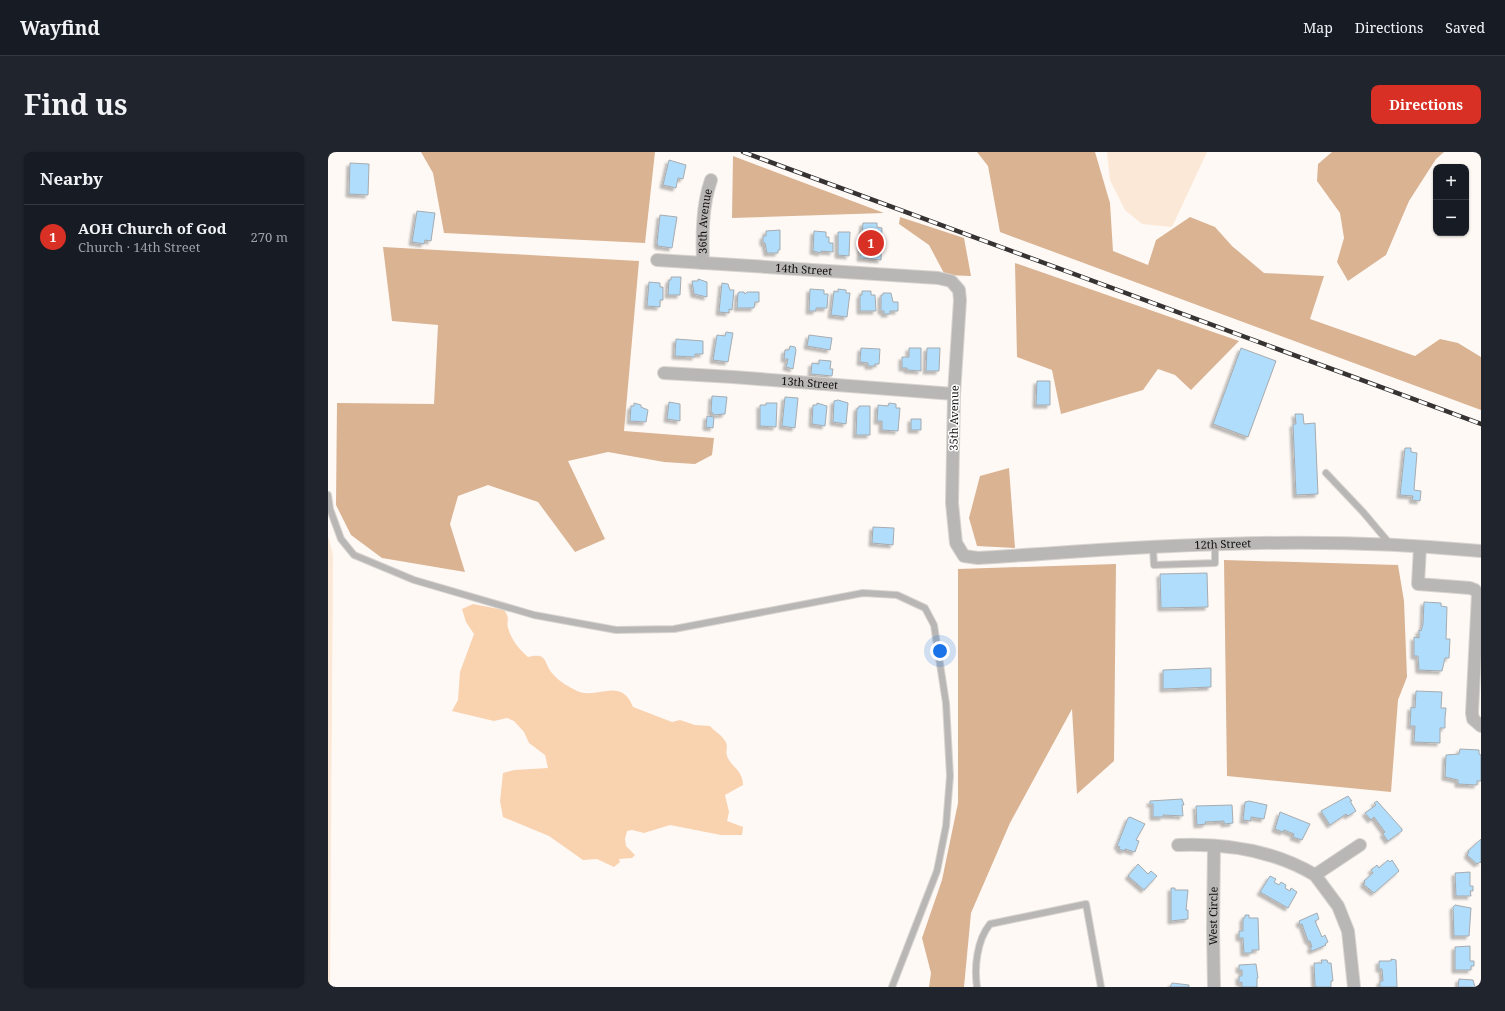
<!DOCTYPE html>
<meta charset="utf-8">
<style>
body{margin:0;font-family:"Noto Serif",serif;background:#20242c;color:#f1f3f6}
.controls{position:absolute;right:12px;top:12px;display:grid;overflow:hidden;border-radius:8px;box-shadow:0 1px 3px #0004}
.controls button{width:36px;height:36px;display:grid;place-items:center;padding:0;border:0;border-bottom:1px solid #363941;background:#171b24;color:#f1f3f6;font:20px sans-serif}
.you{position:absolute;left:612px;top:499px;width:14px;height:14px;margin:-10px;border:3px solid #fff;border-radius:50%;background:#1a73e8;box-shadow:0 0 0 6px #1a73e833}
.badge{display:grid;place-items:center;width:26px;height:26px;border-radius:50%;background:#d93025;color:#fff;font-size:13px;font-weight:700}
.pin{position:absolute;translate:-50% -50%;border:2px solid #fff;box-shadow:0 1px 4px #0006}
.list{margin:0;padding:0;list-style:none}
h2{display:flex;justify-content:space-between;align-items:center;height:52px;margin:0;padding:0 16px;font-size:17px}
h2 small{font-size:13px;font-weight:400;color:#9ea1a6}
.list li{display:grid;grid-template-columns:26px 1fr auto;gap:12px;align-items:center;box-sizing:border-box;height:64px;padding:0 16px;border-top:1px solid #363941}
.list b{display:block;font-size:15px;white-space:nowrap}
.list p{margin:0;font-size:13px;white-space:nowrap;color:#9ea1a6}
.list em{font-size:13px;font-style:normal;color:#9ea1a6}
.map{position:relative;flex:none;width:1153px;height:835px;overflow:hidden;border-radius:8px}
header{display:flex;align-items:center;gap:24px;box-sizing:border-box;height:56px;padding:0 20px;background:#171b24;border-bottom:1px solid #363941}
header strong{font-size:19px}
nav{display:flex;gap:22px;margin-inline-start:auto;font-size:14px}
.intro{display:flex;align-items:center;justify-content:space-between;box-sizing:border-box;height:96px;padding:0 24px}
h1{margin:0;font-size:28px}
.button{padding:10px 18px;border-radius:8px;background:#d93025;color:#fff;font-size:14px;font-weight:700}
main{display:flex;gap:24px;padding:0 24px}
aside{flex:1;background:#171b24;border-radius:8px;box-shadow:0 1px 3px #0004}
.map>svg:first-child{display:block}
.green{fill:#fce8d7}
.forest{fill:#dab393}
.water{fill:#f9d2b0}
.building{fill:#b0ddfb;stroke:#a6abaf;filter:url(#shadow)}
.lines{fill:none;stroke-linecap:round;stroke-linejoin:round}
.lane-casing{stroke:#d8d4d0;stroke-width:8}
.street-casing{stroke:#d8d4d0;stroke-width:14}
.lane{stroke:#b9b7b5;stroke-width:6}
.street{stroke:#b9b7b5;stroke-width:12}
.rail-casing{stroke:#363332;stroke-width:4.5}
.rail{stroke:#fff;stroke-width:3;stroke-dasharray:9;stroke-linecap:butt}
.labels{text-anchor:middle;stroke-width:3;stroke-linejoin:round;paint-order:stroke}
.street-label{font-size:11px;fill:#110f0e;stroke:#fff}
</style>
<header>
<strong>Wayfind</strong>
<nav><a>Map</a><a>Directions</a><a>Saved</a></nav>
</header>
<div class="intro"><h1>Find us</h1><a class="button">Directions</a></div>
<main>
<aside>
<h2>Nearby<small></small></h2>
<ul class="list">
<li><span class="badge">1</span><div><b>AOH Church of God</b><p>Church · 14th Street</p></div><em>270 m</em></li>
</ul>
</aside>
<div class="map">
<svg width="1153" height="835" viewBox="0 0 1153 835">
<defs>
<filter id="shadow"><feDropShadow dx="-3" dy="3" stdDeviation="1" flood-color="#0004"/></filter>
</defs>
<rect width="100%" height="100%" fill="#fef9f5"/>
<path class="green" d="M779 0H879L844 75 814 72 797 58 782 28Z
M0 384 5 403 2 835H0Z"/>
<path class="forest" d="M93 0H327L317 91 116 81 105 21Z
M649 0H767L782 51 785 99 820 113 828 88 862 65 887 75 904 94 936 121 996 124 982 167 1087 204 1112 187 1130 191 1153 205V258L672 80 660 14Z
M1004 0H1116L1108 7 1081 49 1058 103 1020 129 1009 110 1016 86 1012 61 989 29 990 12Z
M405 4 556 61 404 66Z
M572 65 636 86 643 124 617 123 601 93 571 72Z
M55 95 311 109 296 279 386 286 384 303 367 312 336 310 280 300 240 309 277 387 247 400 210 350 160 333 130 344 122 372 137 420 54 406 23 383 8 353 9 251 106 252 110 173 64 169Z
M687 111 911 189 863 238 847 223 830 217 815 238 733 262 724 218 689 205Z
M681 316 687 396 649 394 641 366 652 324Z
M896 408 1070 413 1076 449 1079 525 1070 548 1063 640 899 624Z
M788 412 786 609 749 642 744 557 682 671 643 761 636 835H601L603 821 594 786 614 728 630 651V417Z"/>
<path class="water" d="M145 452 176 458C183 468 178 467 180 476 184 489 191 497 200 505 220 500 215 510 224 521 229 528 241 535 249 539 270 548 293 524 305 555L344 570 352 568 367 573 382 574C387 580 393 582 397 589 401 594 397 598 399 604 403 615 415 618 415 633L397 643 401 660 399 669 415 675 414 683H393L342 673 316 681 304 678 299 679 297 687 298 694 307 703 304 706 291 707 292 710 286 715 269 707 255 708 221 684 175 665 172 649 175 621 186 618 220 616 217 603 201 591 196 580 186 569 179 566 166 569 124 559 130 548 132 520 146 482 138 470 134 457Z"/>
<path class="building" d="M341 8 358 13 355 27 350 26 348 36 335 33Z
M22 11 41 12 40 43 21 42Z
M89 59 107 61 103 89 97 88 96 92 84 90Z
M332 63 349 65 344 96 330 94 329 91Z
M535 71H549V75L554 76 553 108 532 106Z
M452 78V98H450V101H439L437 91H435V84H438V79Z
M486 79 498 80V85H501V91H505V100L493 99V101L485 99Z
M510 80H522L521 104 510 103Z
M343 125H353L352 143H340L341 128H343Z
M370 127 379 130V145L366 142 364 129H370Z
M321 130 332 131V135H335V148H332V155L319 154Z
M394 131 400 132 402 138H406L404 158 401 157V161L391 160Z
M482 137 496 138V142H500L499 156H488V159H481Z
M510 137 518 138V141H522L519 165 503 163 506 139 510 140Z
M534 139H543V143H547L548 159H532V143H534Z
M411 140H416L417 142 419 140H431V150H427L426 156H409L410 141Z
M555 141H563L565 150H570V159H562V162H556V159H553V143H555Z
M398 180 405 181 400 210 385 208 389 183 397 184Z
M481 183 504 186 502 198 479 194Z
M348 187 375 189V202H367V205L347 204Z
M462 194 467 195 468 198 465 217 458 215 460 207H456L457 198H461Z
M533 196 552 197 551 212H547V214H540V211L532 210Z
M581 196H593V219L579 218V216H574V205H581Z
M599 196H612L611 219H598Z
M913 196 948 209 920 285 885 272Z
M491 208 503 209 502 217H505L504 224 483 222 484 211 491 212Z
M709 229H722V253H708Z
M384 244 399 245 397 262 385 263V261L383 260Z
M457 245 470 246 467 276 454 274Z
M510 248 520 251 518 272 505 270 506 249Z
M341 250 352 252V269L339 267Z
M306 251 313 253V255L320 258 318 270 302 269 303 254H306Z
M438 251H449L448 275 432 274V253H438Z
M489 251 499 254 497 274 484 272 485 253H489Z
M561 251 568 252V256H572L570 279 554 278V269H549L550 253 560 254Z
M531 254H542V283H528L529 256H531Z
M967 262H975L976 272 987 271 990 342 968 343 965 272H968Z
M379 264 386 265 385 276 378 275Z
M583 267H593V278H583Z
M1077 296H1083V300L1089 301 1086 338 1093 339 1092 349 1084 348 1085 344 1072 343Z
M545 375 566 376 565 393 544 391Z
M879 421 880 455 833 456 832 422Z
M1096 450 1113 451V454L1119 455 1118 487H1122L1121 506H1117L1114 519 1091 518 1090 504H1086V485L1091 486V478L1093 479 1095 472Z
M883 516V535L835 537V518Z
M1088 539 1114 540 1113 556H1118L1117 566V576H1112V591L1086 590 1087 574H1082L1083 555 1087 556Z
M1132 597 1151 598V602L1153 603V629H1149V633L1130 632V628L1117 625 1118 603 1131 602Z
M1020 644 1024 649H1022L1028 659 1020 664 1018 662 1002 673 993 659Z
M854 647 856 653H854L855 664 835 663V665H825V652H822V649Z
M921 649 939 653 936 667 923 665V669L915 668 917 650Z
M1049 649 1074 677V679L1060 689 1055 682 1057 680 1046 665 1043 668 1037 661 1048 653 1046 651Z
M904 653 905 671 896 672V669L877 670 878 672 869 673 868 654Z
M952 660 982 672 974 688 965 685 966 682 956 678 955 680 947 677Z
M802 665 817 672 808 688 811 689 807 700 797 697 796 699 791 697 792 695 789 694 800 666Z
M1153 687V711L1152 710 1149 712 1139 703 1141 700 1140 699Z
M1060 708 1062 710 1064 708 1071 719 1046 741 1035 732 1037 731 1036 729 1045 721 1043 718 1049 713 1051 716Z
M810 712 820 722 823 719 829 724 816 738 800 724Z
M1142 720V734H1145V739H1142L1143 744H1128L1127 721Z
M942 724 948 727 946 730 951 733 953 730 958 733 957 736 962 739 963 736 969 740 960 756 932 740Z
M843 736H847V738H860L858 758H860V767L843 769Z
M1127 753 1143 756 1141 784H1126L1125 755Z
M989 761 991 767 987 769 994 785 997 783 1000 790 997 792 998 793 984 799 982 796 984 795 982 789H980L974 772 972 773 971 769Z
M917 763H921V766H930L931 798H924V801H916L915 786H911V779H915V766H917Z
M1142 794V809H1146V814H1143V818H1127V795Z
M1063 807 1068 808 1069 835H1052V829H1055L1054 817H1051V809H1063Z
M993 808H999L1000 811H1003L1005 829H1003V835H988L987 833 986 811H994Z
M928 812 930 826H929V835H914V830L911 831V824H914V818H911V813Z
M1131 827 1145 828 1147 835H1130Z
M844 831 861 833V835H842Z"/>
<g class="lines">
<g class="lane-casing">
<path id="lane" d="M998 321 1035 360 1062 392
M0 343 2 357 13 387 26 403 86 428 206 463 288 478 346 477 535 441 569 443 597 456 606 473 618 551 622 624 618 674 609 719 564 835
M825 396 826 413 887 411V392
M649 835C646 815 649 788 662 772L758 752 773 835"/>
</g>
<g class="street-casing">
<g id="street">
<path id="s1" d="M329 108 610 126 623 129 631 138 632 148 626 242 624 351 628 391 636 404 650 406C732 401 814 394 897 392 982 389 1068 391 1153 399"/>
<path id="s2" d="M375 111C374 84 374 54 383 28"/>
<path id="s3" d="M336 221 405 225 626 242"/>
<path d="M1092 395 1090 432 1142 436 1147 438 1150 442 1144 561 1145 567 1153 574"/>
<path d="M850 693C898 691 945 698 987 723L1032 693"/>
<path d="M987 723 1010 754 1020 779 1026 835"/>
<path id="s4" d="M886 835 885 777 886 694"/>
</g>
</g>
<use href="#lane" class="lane"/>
<use href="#street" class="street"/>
<g class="rail-casing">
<path id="rail" d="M415 0 1153 272"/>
</g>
<use href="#rail" class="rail"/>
</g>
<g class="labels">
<g class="street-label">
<text dy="4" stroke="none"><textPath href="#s2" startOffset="42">36th Avenue</textPath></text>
<text dy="4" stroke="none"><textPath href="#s1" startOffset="147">14th Street</textPath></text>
<text dy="4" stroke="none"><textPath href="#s3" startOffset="146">13th Street</textPath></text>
<text transform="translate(626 266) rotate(-89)" y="4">35th Avenue</text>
<text dy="4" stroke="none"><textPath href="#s1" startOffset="835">12th Street</textPath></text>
<text dy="4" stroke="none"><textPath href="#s4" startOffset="71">West Circle</textPath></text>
</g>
</g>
</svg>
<div class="controls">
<button>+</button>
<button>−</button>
</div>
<div class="you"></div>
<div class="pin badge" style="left:543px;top:91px">1</div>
</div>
</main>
